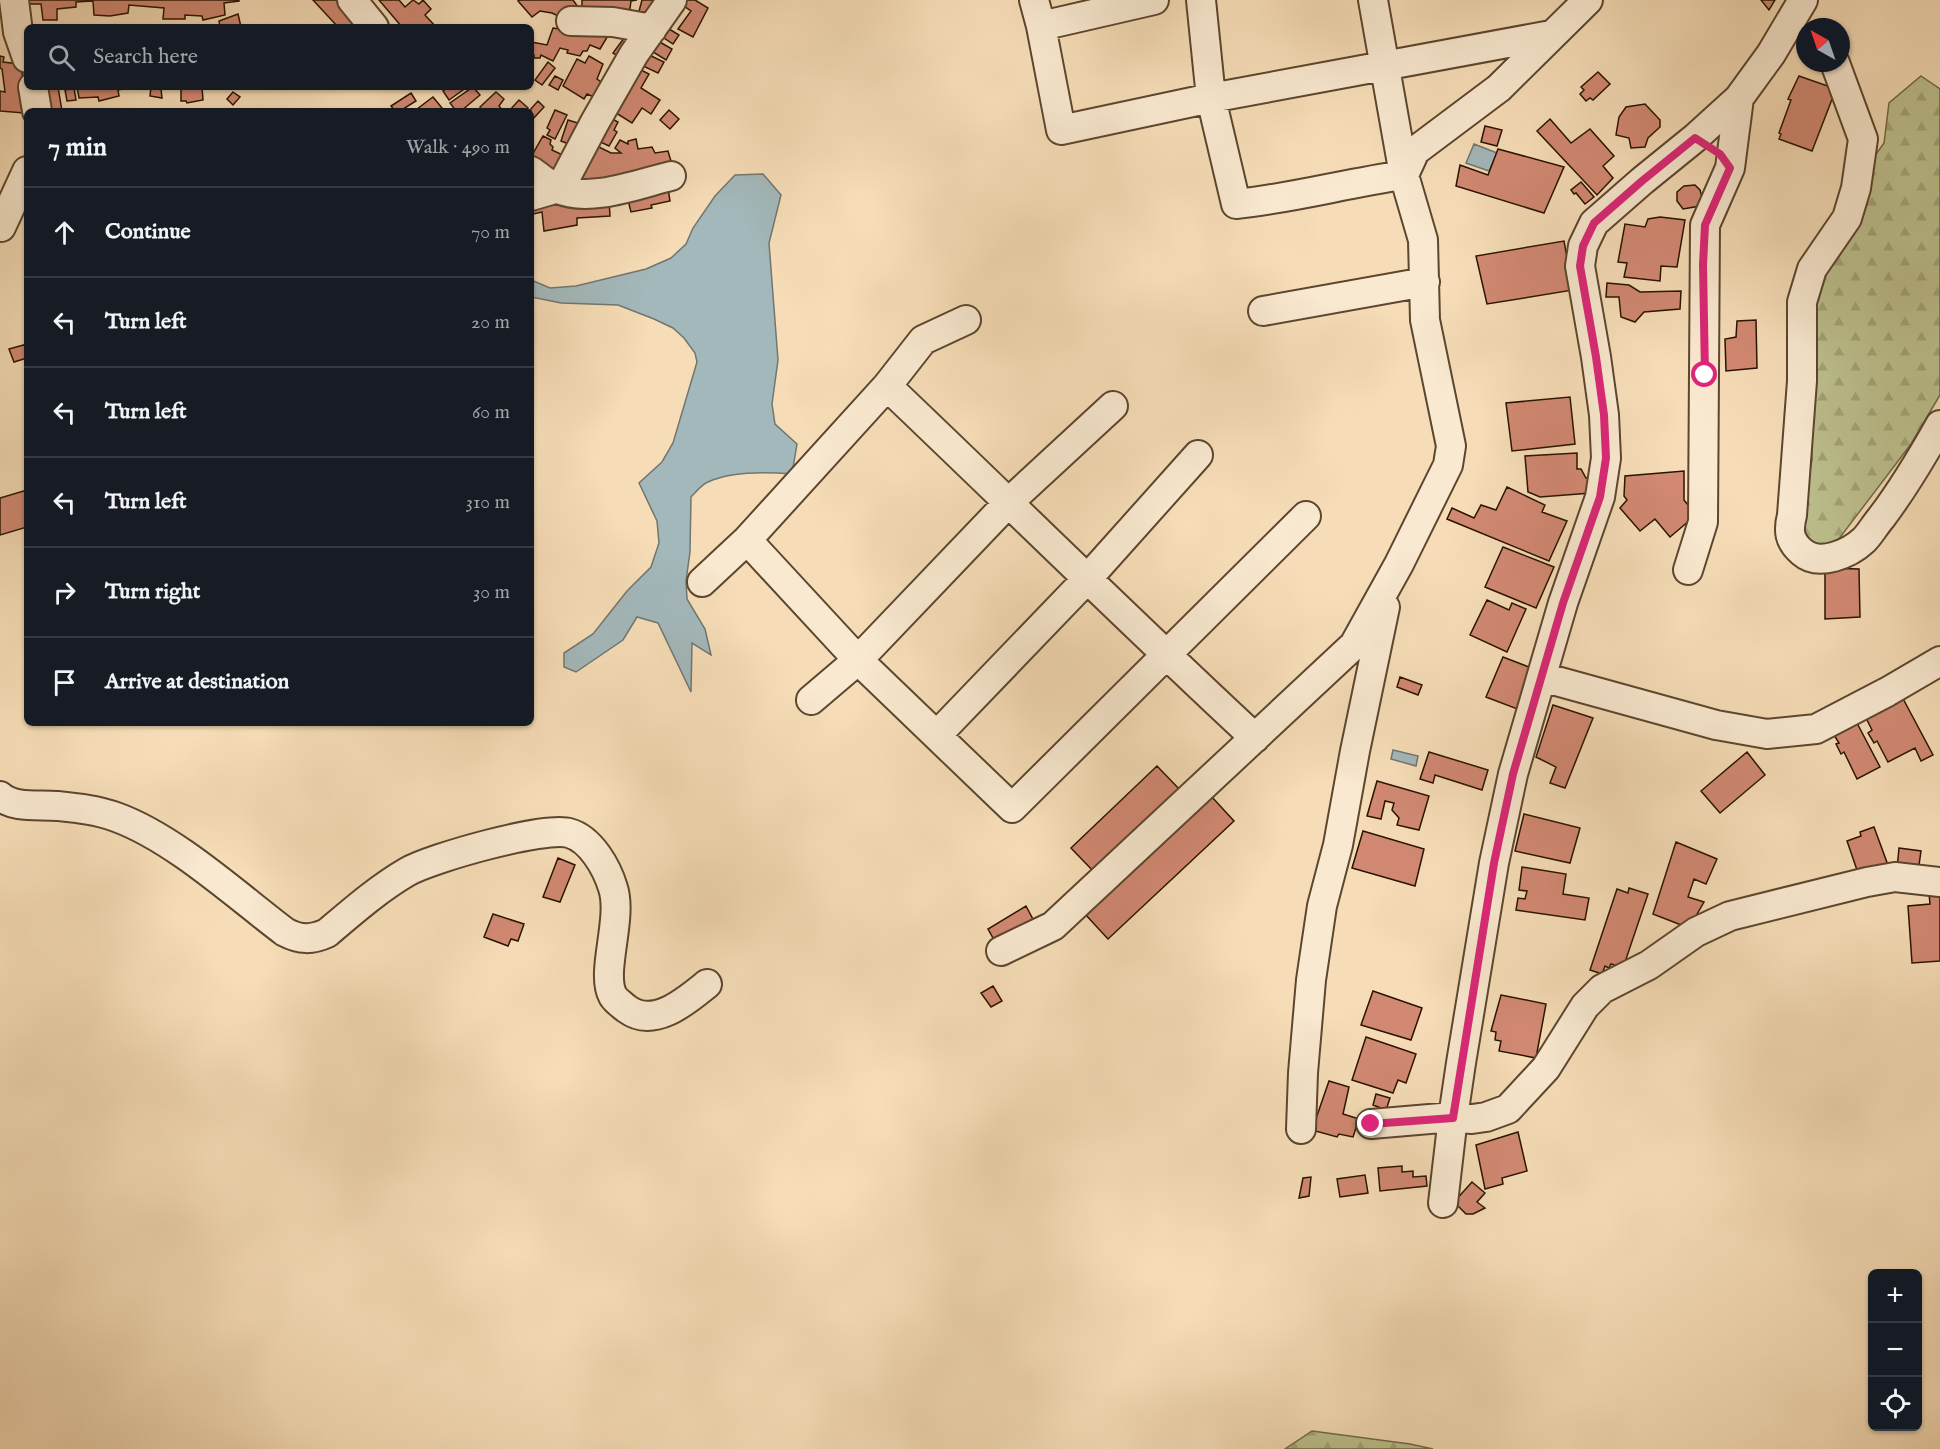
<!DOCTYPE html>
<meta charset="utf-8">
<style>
body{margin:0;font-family:"IM FELL English",serif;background:#20242c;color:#f1f3f6}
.controls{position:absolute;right:18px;bottom:18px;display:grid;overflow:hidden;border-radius:9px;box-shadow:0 2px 4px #0004}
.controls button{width:54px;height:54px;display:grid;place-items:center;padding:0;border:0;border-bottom:2px solid #363941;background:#171b24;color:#f1f3f6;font:30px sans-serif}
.compass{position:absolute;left:1796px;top:18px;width:54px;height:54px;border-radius:50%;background:#171b24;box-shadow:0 2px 4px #0004;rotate:320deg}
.stop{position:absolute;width:18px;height:18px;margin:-14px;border:4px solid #db2777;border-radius:50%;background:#fff}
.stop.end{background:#db2777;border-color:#fff;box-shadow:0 2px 6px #0008}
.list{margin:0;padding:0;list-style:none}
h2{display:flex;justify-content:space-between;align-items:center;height:78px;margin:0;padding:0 24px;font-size:26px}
h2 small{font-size:20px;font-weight:400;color:#9ea1a6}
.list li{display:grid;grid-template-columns:39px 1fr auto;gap:18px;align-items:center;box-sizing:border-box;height:90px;padding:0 24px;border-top:2px solid #363941}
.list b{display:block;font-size:22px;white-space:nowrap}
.list em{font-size:20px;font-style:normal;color:#9ea1a6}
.icon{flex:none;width:33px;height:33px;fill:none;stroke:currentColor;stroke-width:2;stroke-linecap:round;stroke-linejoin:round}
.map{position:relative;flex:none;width:1940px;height:1449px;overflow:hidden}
.search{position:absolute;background:#171b24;box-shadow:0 2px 4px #0004;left:24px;top:24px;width:510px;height:66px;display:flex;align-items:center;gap:15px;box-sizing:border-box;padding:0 21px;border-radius:9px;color:#9ea1a6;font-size:22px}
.panel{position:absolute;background:#171b24;box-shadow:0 2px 4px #0004;left:24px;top:108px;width:510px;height:618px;border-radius:9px}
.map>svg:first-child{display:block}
.forest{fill:url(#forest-firs);stroke:#736a47;stroke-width:1.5}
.water{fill:#a3b8bb;stroke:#727670;stroke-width:1.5}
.building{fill:#d28973;stroke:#291300;stroke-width:1.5}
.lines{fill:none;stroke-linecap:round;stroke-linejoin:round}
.minor-casing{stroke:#5c462e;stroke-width:32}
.minor{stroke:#f9e9d0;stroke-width:28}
.route{stroke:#db2777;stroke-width:8}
</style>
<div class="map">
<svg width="1940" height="1449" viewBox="0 0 1940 1449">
<defs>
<pattern id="forest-firs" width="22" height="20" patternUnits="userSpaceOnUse" patternTransform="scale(1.5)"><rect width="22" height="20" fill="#bdc08e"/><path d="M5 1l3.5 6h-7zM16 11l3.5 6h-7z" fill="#a2a479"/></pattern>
</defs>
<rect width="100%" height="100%" fill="#f6ddb7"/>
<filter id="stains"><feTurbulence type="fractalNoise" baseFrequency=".00333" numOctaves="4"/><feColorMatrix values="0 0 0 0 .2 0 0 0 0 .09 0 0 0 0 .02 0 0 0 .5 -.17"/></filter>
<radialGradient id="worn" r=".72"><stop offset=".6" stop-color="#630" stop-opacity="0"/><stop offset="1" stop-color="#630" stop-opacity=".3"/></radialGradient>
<path class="forest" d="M1921 76 1940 89V395L1911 444 1835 544 1814 548 1802 537 1800 519 1812 460 1811 424 1816 341V277L1844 247 1867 205 1874 157 1884 143 1889 103Z
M1312 1431 1410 1444 1433 1449H1285Z"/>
<path class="water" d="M1474 144 1497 153 1489 171 1466 163Z
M763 174 781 195 769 243 778 360 772 404 775 424 797 444 792 474C767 472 732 471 708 482 702 484 696 492 691 497L690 552 686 581 687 599 705 629 711 655 692 643 691 692 658 623 637 617 623 640 576 672 564 667V653L593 634 627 591 651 567 659 543 657 521 639 483 662 462 673 443 697 362 695 353 684 338 673 328 654 319 618 305 561 303 531 297V280L550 288 576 286 646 269 671 258 686 244 693 228 715 196 735 175Z
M1393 750 1418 756 1416 766 1391 759Z"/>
<path class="building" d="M23 0H239V1L224 3 225 15 203 20 202 16 185 15V19H163L164 8 129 5 128 13 110 16 94 15 93 1 76 2V7L57 9V20H43L41 4H24Z
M313 0H356L381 27H338Z
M379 0H399L405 7 413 0 419 4 423 0 431 9 425 15 436 27H402Z
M520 0H573L578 7 560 17 552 13 540 11 532 17 518 1Z
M582 0H637L631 1 629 16 582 13Z
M642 0H658L650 19 638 15Z
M683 0H695L708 8 693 37 678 29 691 11 681 4Z
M1761 0H1775L1769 10Z
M238 14 241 27H220L219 21Z
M553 28 583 33 609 34 600 49 590 45 587 51H583L580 56 567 53 568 50 560 48 553 61 541 55 540 58H534V55L531 54V42L547 45Z
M669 29 679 35 673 44 664 38Z
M627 34 637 41 624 60 613 53Z
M658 41 672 49 666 60 653 52Z
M649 55 664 62 658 73 643 66Z
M0 56 4 57 3 62 20 64 27 96 24 113 0 111V91L5 92 2 69 0 68Z
M589 56 603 64 597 79 604 84 594 97 587 94 584 99 563 86 577 59 585 63Z
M548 62 555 68 542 85 535 80Z
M637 68 649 74 641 88 660 100 651 114 642 108 632 123 608 108Z
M1598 72 1610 84 1593 100 1590 98 1586 101 1580 94 1584 90 1581 87Z
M555 76 563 80 558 90 549 85Z
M1799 76 1836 89 1812 151 1779 139 1781 134 1779 133 1791 100 1788 99Z
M41 87H58L62 111H46Z
M77 87H128V88L118 90 119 96 99 101 98 97 79 98Z
M149 87H179V88L161 89 162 98 150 96 151 87Z
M202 87 203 100 187 103 186 101H181V89Z
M449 87H467L449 100 443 91Z
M473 87 480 95 461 111H456L450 103Z
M74 88 76 100 67 101 65 90Z
M233 92 240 97 233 105 227 99Z
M496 92 504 99 499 106 503 111H484L480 107Z
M411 93 416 101 400 111H395L391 106Z
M433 97 442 108 439 111H419L417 109Z
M519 100 528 108 524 111H509Z
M538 101 544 107 531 121V111H529Z
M1645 104 1660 120V127L1648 138 1645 147 1631 148 1629 138 1616 135 1619 117 1626 107Z
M555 110 567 115 555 139 547 135 550 130 547 128Z
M669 110 679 119 670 129 660 120Z
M607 116 618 122 614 130 617 132 609 146 594 139Z
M1550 119 1571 143 1590 129 1614 156 1603 166 1613 178 1597 195 1537 131Z
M568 120 581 124 574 146 561 141Z
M1485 126 1502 130 1497 146 1481 142Z
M543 136 551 140 550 144 553 147 552 150 567 157 558 173 531 161V157Z
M636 139 638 149 652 147 655 153 668 151 673 168 570 187 595 145 611 153H621L615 148 620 140 628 144V141Z
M1498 149 1564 167 1544 213 1456 186 1460 165 1488 175Z
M667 182 670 201 651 205 652 208 631 212 626 192Z
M1581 182 1594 197 1585 204 1576 193 1574 194 1571 190Z
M1695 185 1700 190 1702 197 1700 206 1683 209 1677 201V192L1684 186Z
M609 200 610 216 577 218V225L544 231 542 212 533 214V231H531V205L573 204Z
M1660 217 1685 220 1677 267 1661 266 1660 281 1624 277 1627 263 1618 262 1625 224 1645 227 1648 219Z
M1564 241 1573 290 1487 304 1476 256Z
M1607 283 1629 285 1640 292 1681 291 1680 309 1644 312 1635 322 1621 317 1619 297H1606Z
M1756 320 1757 368 1726 371 1725 339 1736 337 1737 321Z
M27 344V358L14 362 9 349Z
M1570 397 1575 444 1512 451 1506 403Z
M1577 453V469H1581L1586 478H1590L1591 493 1540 497 1528 492 1525 456Z
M1684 471V500L1696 515 1670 537 1655 519 1640 531 1620 508 1627 500 1624 496 1625 476Z
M1507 487 1545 505 1542 512 1567 521 1549 561 1447 519 1452 508 1474 518 1481 505 1496 510Z
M27 490V527L0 535V498Z
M1503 547 1554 567 1536 608 1485 587Z
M1825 568 1859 569 1860 617 1825 619Z
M1487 600 1509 610 1512 603 1526 609 1507 652 1470 635Z
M1503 657 1542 672 1528 713 1486 697Z
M1400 677 1422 685 1418 695 1397 687Z
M1900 693 1933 755 1921 761 1915 748 1888 762 1877 741 1874 743 1868 733 1872 730 1866 718Z
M1553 705 1593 718 1565 788 1550 783 1556 767 1536 757Z
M1857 723 1880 767 1857 779 1844 752 1841 754 1836 744 1839 743 1834 735Z
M1429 752 1488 770 1482 790 1435 775 1433 783 1420 779Z
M1747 752 1765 775 1720 813 1701 791Z
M1157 766 1181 791 1095 873 1071 848Z
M1377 781 1429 796 1419 830 1397 825 1399 818 1392 810 1394 803 1385 801 1381 819 1367 816Z
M1211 796 1234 821 1108 939 1085 914Z
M1524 814 1580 828 1570 863 1515 851Z
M1874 827 1889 868 1858 873 1847 841 1861 836 1860 832Z
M1363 831 1424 849 1415 886 1352 868Z
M1676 842 1717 859 1706 884 1694 879 1688 897 1704 902 1689 928 1653 914Z
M1899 848 1921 851 1918 872 1897 869Z
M558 858 575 865 560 902 543 897Z
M1522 867 1566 874 1563 894 1589 898 1585 920 1516 910 1518 898 1525 899 1527 891 1519 890Z
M1629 888 1648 894 1623 968 1611 964 1609 968 1605 966 1602 974 1590 970 1617 889 1628 893Z
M1940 892V961L1912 963 1908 906 1930 904 1929 893Z
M1026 906 1036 925 998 947 988 929Z
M493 914 524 924 518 941 511 939 508 946 484 937Z
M993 986 1002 1001 991 1007 981 993Z
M1373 991 1422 1008 1411 1040 1361 1025Z
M1501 995 1546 1004 1536 1058 1499 1051 1501 1041 1495 1040 1496 1032 1491 1031Z
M1366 1037 1416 1054 1406 1083 1398 1080 1393 1093 1352 1080Z
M1329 1081 1349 1087 1343 1114 1359 1119 1353 1137 1339 1134 1337 1137 1312 1130Z
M1376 1094 1390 1098 1386 1110 1373 1105Z
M1518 1132 1527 1171 1502 1178 1503 1184 1485 1189 1476 1145Z
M1402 1166V1172L1413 1171V1177L1426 1176 1427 1186 1380 1191 1378 1168Z
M1365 1175 1368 1193 1340 1197 1337 1179Z
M1311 1177 1309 1196 1299 1198 1303 1178Z
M1472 1182 1485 1193 1477 1202 1485 1208 1473 1214H1466L1454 1202Z"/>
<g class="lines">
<g class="minor-casing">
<path id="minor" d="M14 0 18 32 27 58
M352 0 374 27
M1034 0 1041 26 1061 130 1211 98 1551 35
M1201 0 1211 98 1236 204C1294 198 1347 183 1404 175L1373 0
M571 21 613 22 652 29
M1041 26 1154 0
M1835 63 1863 139 1856 188 1847 218 1812 269 1802 302V381L1792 515C1788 531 1789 541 1802 552 1819 567 1849 554 1864 540 1870 534 1875 525 1881 518 1903 489 1922 457 1940 425
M33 87 37 111
M531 171C540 177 548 185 558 189 590 203 638 184 671 176
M531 196 555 189 565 179 595 122 634 54 672 0
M1 227 27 171
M1263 311 1425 282
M887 386C1010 503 1131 623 1255 738
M747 540 858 660 1012 808 1306 516
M1688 570 1703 522 1705 225 1730 168 1739 98
M702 582 747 540 887 386 923 340 966 320
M1542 677 1716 725 1767 734 1816 729 1887 692 1940 661
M811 700 858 660 1009 502 1113 406
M938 734 1088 578 1198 455
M0 796C15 809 39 804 58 806 77 808 97 810 116 817 174 838 236 895 285 932 300 940 312 940 327 933 353 911 378 889 407 872 431 858 545 826 569 833 591 839 607 868 613 888 623 919 600 973 613 996 616 1001 622 1005 627 1009 654 1029 686 1001 707 984
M1001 951 1053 926 1354 645 1399 564 1448 465 1451 446 1425 320 1423 240 1404 175 1415 151 1499 88 1588 0
M1371 1124 1453 1117 1472 1119 1486 1117 1508 1109 1546 1068 1585 1006 1602 989 1649 965 1696 932 1730 916 1867 882 1895 877 1940 882
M1301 1129 1303 1073 1311 980 1322 906 1338 845 1355 751 1385 607
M1443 1203 1453 1117 1461 1063 1494 863 1513 774 1563 603 1600 497 1606 458 1604 415 1596 357 1580 266 1583 246 1594 223 1642 181 1695 138 1739 98 1771 54 1803 0"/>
</g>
<use href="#minor" class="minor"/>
</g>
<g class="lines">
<path class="route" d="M1371 1124 1453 1118 1494 863 1513 774 1563 603 1600 497 1606 458 1604 415 1596 357 1580 266 1583 246 1594 223 1642 181 1695 138 1720 154 1730 168 1705 225 1703 265 1705 375"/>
</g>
<rect width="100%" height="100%" filter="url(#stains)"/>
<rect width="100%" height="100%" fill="url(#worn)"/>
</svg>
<div class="controls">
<button>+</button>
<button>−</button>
<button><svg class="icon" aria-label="locate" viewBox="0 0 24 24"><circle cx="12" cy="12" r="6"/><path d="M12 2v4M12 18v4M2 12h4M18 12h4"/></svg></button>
</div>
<svg class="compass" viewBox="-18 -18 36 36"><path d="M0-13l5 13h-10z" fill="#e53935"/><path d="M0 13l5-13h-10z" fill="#9ea1a6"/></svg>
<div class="stop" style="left:1705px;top:375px"></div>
<div class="stop end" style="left:1371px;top:1124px"></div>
<div class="search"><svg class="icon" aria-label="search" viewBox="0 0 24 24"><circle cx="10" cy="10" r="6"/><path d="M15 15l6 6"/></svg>Search here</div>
<section class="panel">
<h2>7 min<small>Walk · 490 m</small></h2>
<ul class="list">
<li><svg class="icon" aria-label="ahead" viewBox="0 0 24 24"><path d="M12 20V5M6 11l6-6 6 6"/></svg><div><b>Continue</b></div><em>70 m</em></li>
<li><svg class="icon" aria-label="left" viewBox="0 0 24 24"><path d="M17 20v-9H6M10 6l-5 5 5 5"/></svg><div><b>Turn left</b></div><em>20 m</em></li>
<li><svg class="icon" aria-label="left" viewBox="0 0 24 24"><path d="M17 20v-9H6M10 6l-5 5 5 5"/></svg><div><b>Turn left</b></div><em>60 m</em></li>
<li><svg class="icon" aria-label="left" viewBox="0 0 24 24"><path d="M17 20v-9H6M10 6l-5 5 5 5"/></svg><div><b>Turn left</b></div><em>310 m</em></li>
<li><svg class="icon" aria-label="right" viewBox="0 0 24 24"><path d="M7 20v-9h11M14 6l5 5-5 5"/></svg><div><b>Turn right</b></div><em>30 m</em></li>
<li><svg class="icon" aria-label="arrive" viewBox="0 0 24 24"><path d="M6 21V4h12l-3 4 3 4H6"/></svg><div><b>Arrive at destination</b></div></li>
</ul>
</section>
</div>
